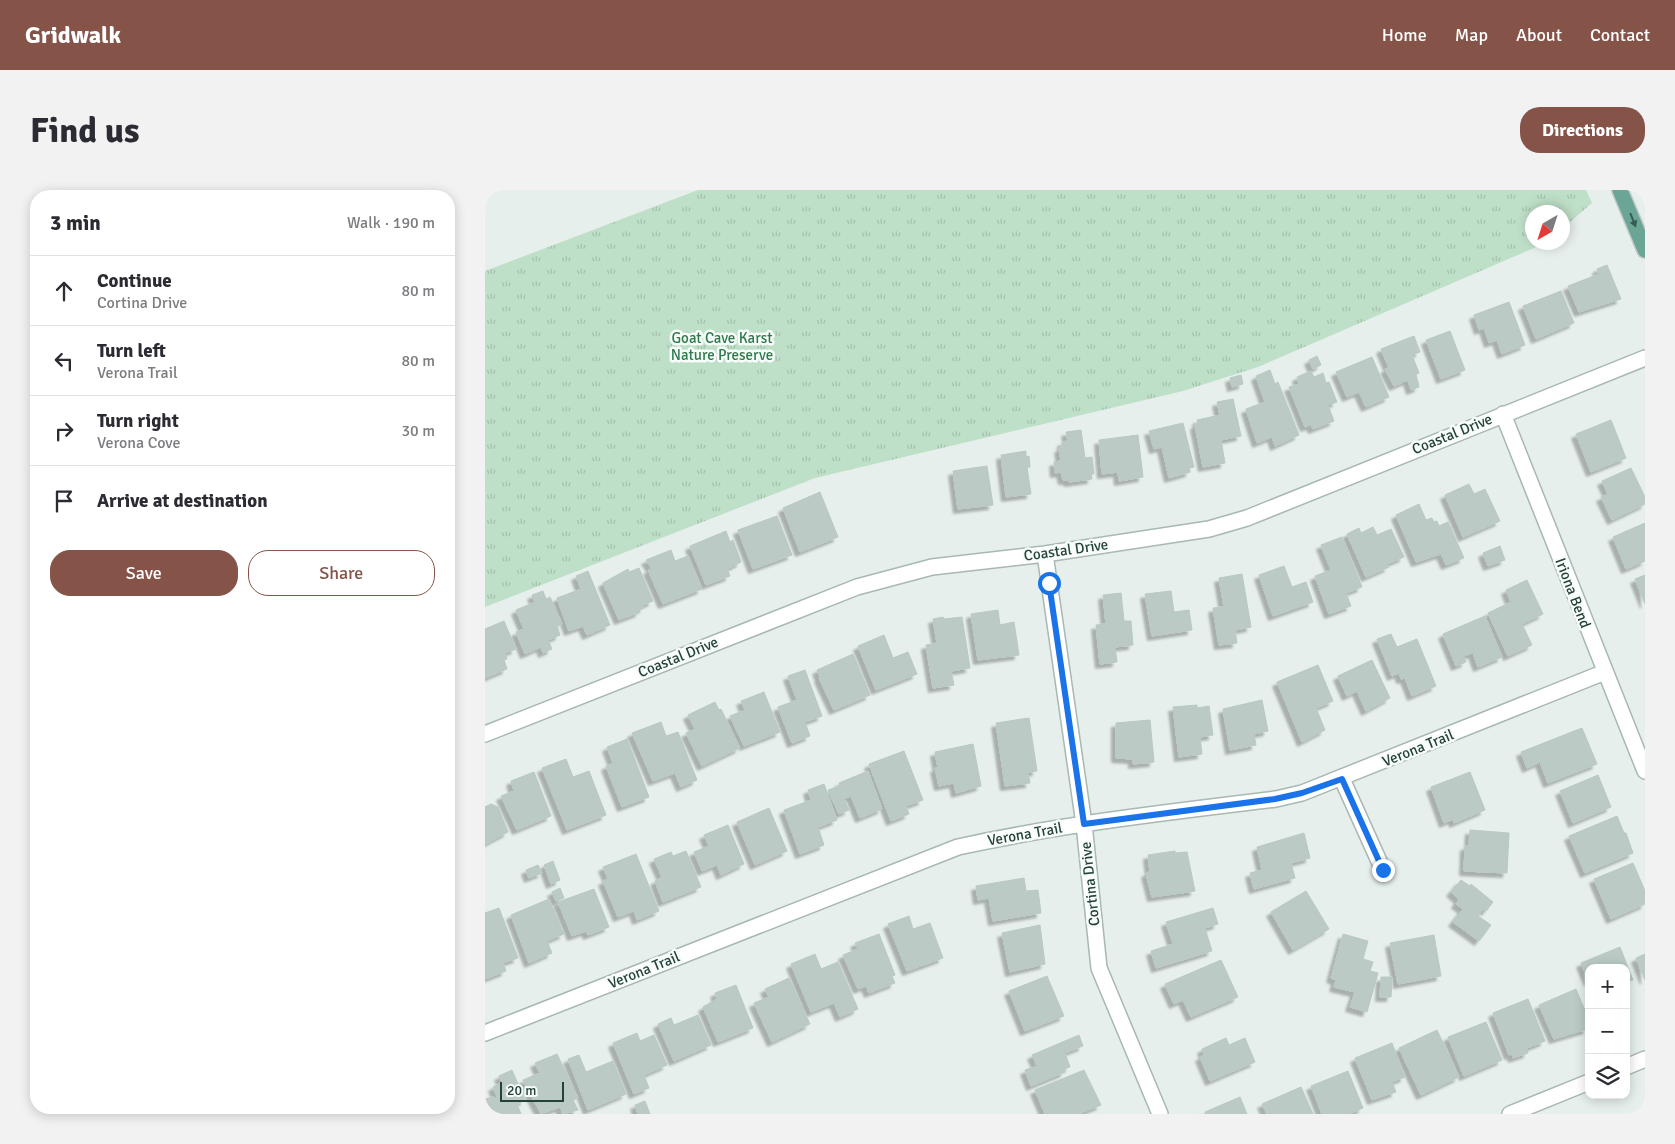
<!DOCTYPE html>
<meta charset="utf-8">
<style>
body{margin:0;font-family:Signika,sans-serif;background:#f2f2f3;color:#2b2b33}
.controls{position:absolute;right:15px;bottom:15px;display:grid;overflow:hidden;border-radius:10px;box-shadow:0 2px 12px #0003}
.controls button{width:45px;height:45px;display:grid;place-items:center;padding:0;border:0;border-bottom:1px solid #e1e1e2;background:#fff;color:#2b2b33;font:25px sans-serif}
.compass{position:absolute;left:1040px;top:15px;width:45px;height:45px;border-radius:50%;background:#fff;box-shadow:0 2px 12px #0003;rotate:219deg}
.scale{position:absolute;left:15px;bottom:12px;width:64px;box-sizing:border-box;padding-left:5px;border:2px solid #24423a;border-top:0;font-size:14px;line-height:18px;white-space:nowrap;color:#24423a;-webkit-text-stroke:4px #f7fbf9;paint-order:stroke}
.stop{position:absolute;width:15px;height:15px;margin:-11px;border:4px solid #1a73e8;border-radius:50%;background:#fff}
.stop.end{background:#1a73e8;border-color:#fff;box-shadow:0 1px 5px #0008}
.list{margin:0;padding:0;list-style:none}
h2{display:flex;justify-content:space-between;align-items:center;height:65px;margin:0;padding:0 20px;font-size:21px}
h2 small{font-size:16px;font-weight:400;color:#7c7c81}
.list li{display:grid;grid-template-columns:32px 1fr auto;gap:15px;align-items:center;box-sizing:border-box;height:70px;padding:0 20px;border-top:1px solid #e1e1e2}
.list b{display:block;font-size:19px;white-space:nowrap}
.list p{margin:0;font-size:16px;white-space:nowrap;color:#7c7c81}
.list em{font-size:16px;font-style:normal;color:#7c7c81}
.actions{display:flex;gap:10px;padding:15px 20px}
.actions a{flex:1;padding:11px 0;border:1px solid #855347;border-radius:20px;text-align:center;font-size:18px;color:#855347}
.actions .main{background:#855347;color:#fff}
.icon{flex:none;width:28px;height:28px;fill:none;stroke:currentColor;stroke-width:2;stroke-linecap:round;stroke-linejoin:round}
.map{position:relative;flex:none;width:1160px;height:924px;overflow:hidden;border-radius:20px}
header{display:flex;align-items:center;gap:30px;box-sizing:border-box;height:70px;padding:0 25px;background:#855347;color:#fff}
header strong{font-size:24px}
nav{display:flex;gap:28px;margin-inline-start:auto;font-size:18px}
.intro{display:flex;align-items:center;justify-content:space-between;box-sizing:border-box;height:120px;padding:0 30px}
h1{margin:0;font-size:35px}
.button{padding:12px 22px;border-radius:20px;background:#855347;color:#fff;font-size:18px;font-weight:700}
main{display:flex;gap:30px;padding:0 30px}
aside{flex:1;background:#fff;border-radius:20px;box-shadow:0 2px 12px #0003}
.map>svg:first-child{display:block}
.park{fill:url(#park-tufts)}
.building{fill:#bbcac4;stroke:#b8c9c2;filter:url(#shadow)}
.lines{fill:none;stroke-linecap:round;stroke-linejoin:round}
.minor-casing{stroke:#a8b8b2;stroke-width:18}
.major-casing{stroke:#c2cac8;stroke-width:18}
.minor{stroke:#fff;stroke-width:15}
.major{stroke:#6aa596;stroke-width:15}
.oneway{fill:#365b51}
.route{stroke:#1a73e8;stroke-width:6}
.labels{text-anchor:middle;stroke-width:5;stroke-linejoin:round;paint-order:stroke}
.park-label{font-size:15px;fill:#2d7a4b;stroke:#f7fbf9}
.street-label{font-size:15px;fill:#24423a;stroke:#f7fbf9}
</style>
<header>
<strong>Gridwalk</strong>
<nav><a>Home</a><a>Map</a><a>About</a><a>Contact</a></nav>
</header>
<div class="intro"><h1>Find us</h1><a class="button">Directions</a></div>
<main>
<aside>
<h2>3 min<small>Walk · 190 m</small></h2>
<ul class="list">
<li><svg class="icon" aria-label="ahead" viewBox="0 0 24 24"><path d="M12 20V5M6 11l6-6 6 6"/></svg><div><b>Continue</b><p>Cortina Drive</p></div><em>80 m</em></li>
<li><svg class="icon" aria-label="left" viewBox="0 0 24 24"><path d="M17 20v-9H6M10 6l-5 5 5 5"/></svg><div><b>Turn left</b><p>Verona Trail</p></div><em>80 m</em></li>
<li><svg class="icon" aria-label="right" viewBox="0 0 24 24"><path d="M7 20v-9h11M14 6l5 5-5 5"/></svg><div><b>Turn right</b><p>Verona Cove</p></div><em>30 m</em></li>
<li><svg class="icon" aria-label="arrive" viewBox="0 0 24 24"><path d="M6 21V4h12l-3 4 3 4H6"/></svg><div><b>Arrive at destination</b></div></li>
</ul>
<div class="actions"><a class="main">Save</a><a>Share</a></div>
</aside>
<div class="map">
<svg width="1160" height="924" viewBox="0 0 1160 924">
<defs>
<pattern id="park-tufts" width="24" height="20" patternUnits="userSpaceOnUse" patternTransform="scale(1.25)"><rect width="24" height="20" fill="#bfe0c8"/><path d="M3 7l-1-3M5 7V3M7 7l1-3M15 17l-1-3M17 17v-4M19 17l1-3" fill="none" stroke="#a4c1ad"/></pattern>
<filter id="shadow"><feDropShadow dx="-4.5" dy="4.5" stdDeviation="1" flood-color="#0004"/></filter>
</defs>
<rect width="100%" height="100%" fill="#e6efeb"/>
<path class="park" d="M213 0H1101L1107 13 1078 38V22H1048V52L1059 53 1056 55 773 177 698 201 330 288 0 417V81Z"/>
<path class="building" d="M1122 75 1136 109 1094 122 1083 96 1114 84 1112 79Z
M1076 101 1089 133 1051 149 1038 116Z
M1024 112 1040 155 1017 164 1012 150 1004 153 999 138 994 140 989 125Z
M965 141 980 180 956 189 941 150Z
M929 146 935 162 927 165 934 183 931 184 934 197 926 200 923 190 909 196 900 179 904 178 896 159Z
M832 166 836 175 828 179 824 170Z
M887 167 904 207 881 217 874 202 862 207 851 182Z
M785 180 790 194 793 192 814 245 790 256 787 247 772 253 761 219 780 212 771 186Z
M826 181 829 187 838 183 841 193 844 192 852 212 843 215 849 231 828 239 826 235 820 237 804 197 814 194 812 187Z
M756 185 758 194 747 197 745 188Z
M748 209 756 246 736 250 740 273 718 277 710 235 713 234 712 230 735 225 732 212Z
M1126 230 1141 268 1106 282 1091 244Z
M698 233 709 277 704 278 705 282 684 288 677 257 669 259 664 241Z
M596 240 600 268 607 267 609 284H606L607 289 584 292 583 290H578L576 282 570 283 569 272 576 271 574 258H577V252L583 251 581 242Z
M653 245 658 287 634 291 633 282 617 284 614 250Z
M541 261V267L544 266 545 277H542L546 304 521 307 516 265Z
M502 276 508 315 473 319 468 281Z
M1146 278 1160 307V314L1127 330 1116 307 1123 304 1117 291Z
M984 294 989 304 1000 299 1015 331 978 347 960 305Z
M335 302 353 347 315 362 298 318Z
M934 314 941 330 947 328 949 332 952 331 954 336 963 332 979 368 961 375 956 364 931 372 911 325Z
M292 326 307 365 268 379 253 340Z
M1160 333V371L1141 379 1128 347Z
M888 337 892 345 906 339 919 367 902 374 904 377 881 387 862 344 874 338 876 343Z
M241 341 245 352 248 350 256 372 242 379 245 386 221 395 205 356Z
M857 347 877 397 861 403 866 416 844 424 830 386 846 380 836 355Z
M1015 356 1020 370 1003 376 998 363Z
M186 360 190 371 203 366 217 399 178 414 163 380 167 379 161 370Z
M799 376 807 397 821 392 828 412 788 426 774 385Z
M154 378 168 411 158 415 159 418 154 420 155 422 134 430 118 393 143 379 144 382Z
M103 381 125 435 102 445 98 436 84 441 72 408 96 399 91 386Z
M757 384 766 437 750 440 752 453 734 455 728 418 739 417 734 388Z
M1160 385V414L1150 389Z
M1042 390 1058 424 1037 434 1047 455 1023 466 1003 423 1026 412 1021 400Z
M58 401 61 409 65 407 77 434 72 436 75 445 63 450 67 459 58 463 56 457 40 464 31 442 39 439 31 420 50 412 47 405Z
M686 401 689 422 704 420 707 440 667 446 660 404Z
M636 403 639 431H646L648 455 630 457 632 472 615 474 611 435 621 434 618 405Z
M513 420 515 435 529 432 534 465 493 470 486 424Z
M1000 426 1017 467 993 477 988 463 979 466 981 472 971 476 958 444Z
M458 427 459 429 477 427 485 478 466 481 469 495 448 498 441 455 452 453 448 429Z
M19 431 31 459 20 463 22 469 19 470 22 479 0 488V439Z
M906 444 912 457 932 449 951 496 927 506 920 488 916 489 914 483 907 486 892 449Z
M399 445 408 468 423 462 432 484 391 500 373 456Z
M368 464 385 505 349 520 334 488 335 487 332 480Z
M887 470 905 508 881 521 872 501 862 506 853 486Z
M833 475 848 511 831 518 840 540 817 552 792 492Z
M320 480 337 526 320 532 325 546 307 553 293 517 312 510 303 486Z
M279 502 295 542 259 556 245 526 260 520 256 511Z
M777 510 783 541 769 544 771 555 745 560 738 519Z
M230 512 234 520 236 519 255 558 217 576 201 543 210 539 203 525Z
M712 515V518L724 516 728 545 715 547 717 564 694 567 688 517Z
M544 528 552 581 543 582 545 593 520 596 511 533Z
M665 530 669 572 648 574V569L631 568V533Z
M176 532 181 546 193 542 212 590 196 597 190 583 168 591 147 543Z
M1097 538 1112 574 1063 593 1055 572 1042 578 1036 562Z
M142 549 164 607 137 617 121 576 128 573 122 557Z
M488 554 496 596 471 603 469 593 454 596 450 578H453L450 562Z
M419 561 438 610 421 616 424 624 406 631 384 574Z
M81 569 88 587 104 581 121 625 82 640 57 578Z
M383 581 397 619 375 628 366 606 359 609 364 620 354 624 343 600 355 596 354 593Z
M49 582 66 626 32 640 16 606 29 601 26 591Z
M985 582 1000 620 969 633 968 629 959 633 946 597Z
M1113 585 1126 617 1088 633 1075 601Z
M339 594 352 630 333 637 339 655 315 664 299 620 326 610 323 600Z
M6 614 13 617 23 642 0 654V617Z
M284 618 302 661 270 675 252 632Z
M1132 626 1139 643H1141L1148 663 1100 683 1084 646Z
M243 635 259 674 236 685 232 675 217 681 209 662 224 656 219 645Z
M985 640 1024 643 1022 683 979 681 980 656H984Z
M819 643 825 668 806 673 810 688 769 699 765 683 777 680 772 657Z
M201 661 216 697 178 712 170 691 177 687 169 669 186 662 188 666Z
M690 661V663L702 662 710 701 667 707 661 683 665 682 663 665Z
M151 664 174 721 152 730 149 721 133 727 118 691 123 689 118 677Z
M68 671 75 690 66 694 59 675Z
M1148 673 1160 701V714L1126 729 1109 689Z
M53 675 57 683 44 688 41 680Z
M539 688 541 701 553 700 556 723 508 731 504 708 493 710 491 696Z
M976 690 985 696 986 694 1008 712 1001 721 998 719 993 726 1006 735 994 751 968 732 978 719 971 714 974 709 966 702Z
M75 698 79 708 71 711 67 702Z
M109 699 124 737 103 745 101 741 87 746 73 712Z
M821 701 844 739 808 760 786 722Z
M64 709 79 744 62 751 67 763 44 773 26 725Z
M14 718 33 768 18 773 21 781 0 789V723Z
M728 718 733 734 720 738 727 761 671 778 666 761 688 754 681 732Z
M424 726 428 739 445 733 458 768 422 781 403 734Z
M555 735 560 774 525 782 517 743Z
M394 744 410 785 407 786 410 793 384 803 381 796 373 799 358 765 373 759 370 753Z
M858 744 883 751 878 769 888 772 885 781 893 783 882 822 865 817 870 802 849 797 851 790 846 788Z
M949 745 956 786 913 794 905 753Z
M1135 757 1148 790 1141 792V778H1104V792L1096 773Z
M330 764 336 779 353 772 373 819 355 827 349 813 326 822 306 774Z
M1160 764V790L1151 768Z
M736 770 753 807 706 827 698 810 689 814 680 794Z
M562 786 579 826 540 841 524 801Z
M896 787H907L906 807H895Z
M304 788 325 834 287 852 269 813 284 807 280 799Z
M251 795 268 838 233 852 218 817 232 809 230 803Z
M1091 799 1104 830V834L1101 835 1103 839 1069 849 1054 815Z
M1043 809 1060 851 1042 858 1043 863 1028 868 1027 864 1024 865 1008 823Z
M213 825 226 855 189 871 173 834 186 828 189 835Z
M1001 832 1017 870 979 886 963 847Z
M952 840 974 887 936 905 914 858Z
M152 843 155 851 169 845 182 875 159 885 164 898 149 904 128 853Z
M594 845 598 856 580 863 585 877 579 879 580 882 546 896 540 880 552 876 547 865Z
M741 848 744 855 760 848 770 872 725 891 715 867 719 865 717 859Z
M907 853 920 887 907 892 911 902 887 910 870 868Z
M72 864 93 908 88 910 93 920 78 924 75 917 56 924 38 890 55 883 50 873Z
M94 865 101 882 128 871 141 904 103 920 83 869Z
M27 880 40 910 32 914 36 924H0V909L8 907 13 909 8 897 17 892 14 886Z
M599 880 616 915 593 924H560L550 900Z
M863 881 878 918 863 924H837L826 896Z
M816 897 828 924H782L777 914Z
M755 907 762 924H721L720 922Z
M160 911 165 924H153L150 915Z"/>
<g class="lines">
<g class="minor-casing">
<path id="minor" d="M1018 224 1160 581
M560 364 599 634 614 778 675 924
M0 544 372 397 447 377 560 364 724 339 762 328 1160 168
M857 589 898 680
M0 843 473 657C578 634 684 622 791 609L817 603 1120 482
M1141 877 1160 869
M1025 924 1104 892"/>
</g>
<g class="major-casing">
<path id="major" d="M1135 0 1160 60"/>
</g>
<use href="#minor" class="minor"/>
<use href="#major" class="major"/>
</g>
<defs><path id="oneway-solid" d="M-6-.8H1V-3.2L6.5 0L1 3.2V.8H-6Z" transform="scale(1.25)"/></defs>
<use class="oneway" href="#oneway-solid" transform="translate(1148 30) rotate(68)"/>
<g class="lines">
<path class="route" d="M564 393 599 634 790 609 817 603 857 589 898 680"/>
</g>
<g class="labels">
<g class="park-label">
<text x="237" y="153">Goat Cave Karst<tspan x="237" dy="17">Nature Preserve</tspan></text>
</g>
<g class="street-label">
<text transform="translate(967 244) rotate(-22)" y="5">Coastal Drive</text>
<text transform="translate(581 360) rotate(-8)" y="5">Coastal Drive</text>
<text transform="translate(1088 403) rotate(69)" y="5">Iriona Bend</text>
<text transform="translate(193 467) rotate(-22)" y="5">Coastal Drive</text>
<text transform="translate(933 558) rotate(-22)" y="5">Verona Trail</text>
<text transform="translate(540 644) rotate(-10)" y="5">Verona Trail</text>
<text transform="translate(605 694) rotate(-96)" y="5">Cortina Drive</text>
<text transform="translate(159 780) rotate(-22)" y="5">Verona Trail</text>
</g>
</g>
</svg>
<div class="controls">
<button>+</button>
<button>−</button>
<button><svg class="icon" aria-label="layers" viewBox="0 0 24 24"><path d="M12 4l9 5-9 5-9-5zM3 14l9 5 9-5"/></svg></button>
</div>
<svg class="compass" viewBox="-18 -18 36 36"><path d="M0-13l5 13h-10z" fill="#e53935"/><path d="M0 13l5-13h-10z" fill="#7c7c81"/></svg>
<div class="scale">20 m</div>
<div class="stop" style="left:564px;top:393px"></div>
<div class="stop end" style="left:898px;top:680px"></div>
</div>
</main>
